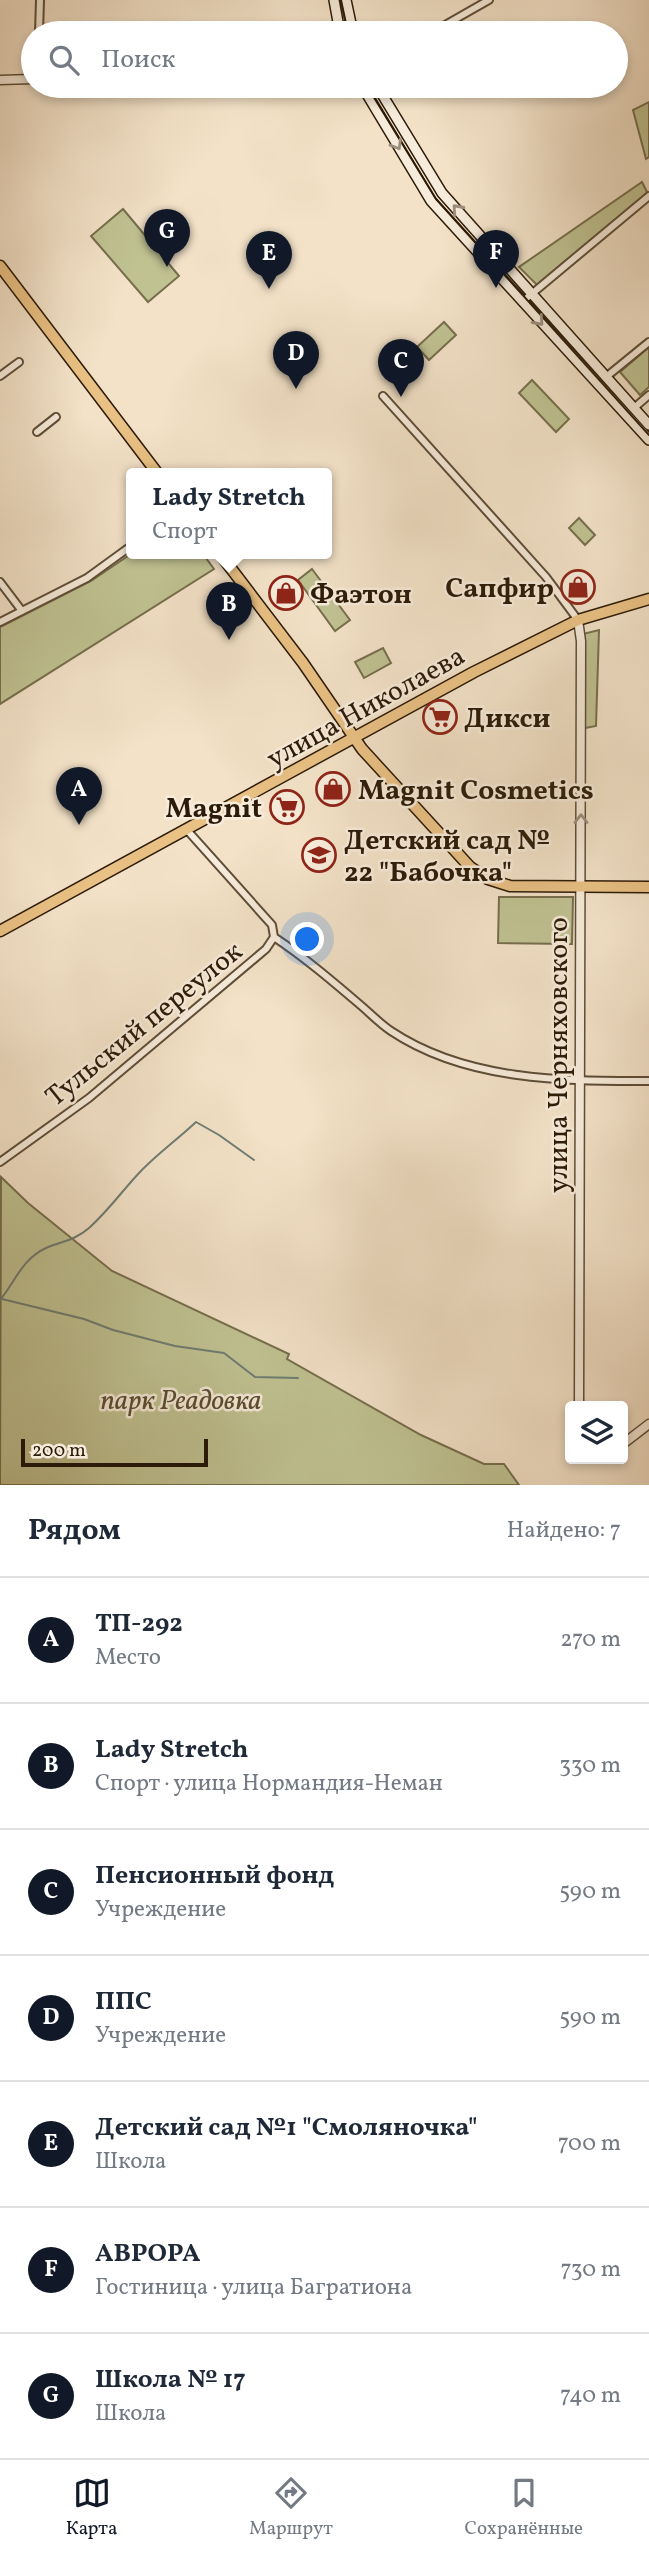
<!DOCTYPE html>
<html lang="ru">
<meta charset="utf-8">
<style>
body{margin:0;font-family:Vollkorn,serif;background:#f2f2f3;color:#1f2937}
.controls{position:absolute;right:21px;bottom:21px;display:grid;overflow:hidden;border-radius:7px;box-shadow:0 4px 10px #0003}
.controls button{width:63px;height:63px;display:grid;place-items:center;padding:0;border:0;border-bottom:2px solid #e0e1e3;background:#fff;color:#1f2937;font:35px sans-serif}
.scale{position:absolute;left:21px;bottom:18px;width:187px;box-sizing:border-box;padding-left:7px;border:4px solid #2c1b08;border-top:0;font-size:19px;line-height:24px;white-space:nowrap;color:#2c1b08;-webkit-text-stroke:5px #f7ecdb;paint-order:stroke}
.you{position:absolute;left:308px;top:940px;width:24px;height:24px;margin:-18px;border:5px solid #fff;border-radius:50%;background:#1a73e8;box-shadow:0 0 0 10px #1a73e833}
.badge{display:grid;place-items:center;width:46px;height:46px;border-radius:50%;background:#111827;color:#fff;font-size:23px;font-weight:700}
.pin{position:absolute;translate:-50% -58px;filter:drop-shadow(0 2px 4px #0008)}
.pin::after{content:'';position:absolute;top:37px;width:24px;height:21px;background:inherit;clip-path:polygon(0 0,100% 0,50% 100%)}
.popup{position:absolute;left:126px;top:468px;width:206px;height:91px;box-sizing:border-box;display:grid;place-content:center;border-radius:7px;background:#fff;filter:drop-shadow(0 2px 5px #0005);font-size:23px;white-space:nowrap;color:#747a83}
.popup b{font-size:26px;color:#1f2937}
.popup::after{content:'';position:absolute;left:50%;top:100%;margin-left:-14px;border:14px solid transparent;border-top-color:#fff}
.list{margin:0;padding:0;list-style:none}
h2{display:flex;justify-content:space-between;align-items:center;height:91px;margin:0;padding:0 28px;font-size:30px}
h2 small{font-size:23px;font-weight:400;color:#747a83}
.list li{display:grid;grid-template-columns:46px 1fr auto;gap:21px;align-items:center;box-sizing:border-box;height:126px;padding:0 28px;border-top:2px solid #e0e1e3}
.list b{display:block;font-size:26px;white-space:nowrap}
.list p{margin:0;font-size:23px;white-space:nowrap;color:#747a83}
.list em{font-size:23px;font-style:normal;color:#747a83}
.icon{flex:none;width:38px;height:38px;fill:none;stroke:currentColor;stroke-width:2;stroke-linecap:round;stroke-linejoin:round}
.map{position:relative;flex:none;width:649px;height:1485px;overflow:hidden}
.search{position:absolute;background:#fff;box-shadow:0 4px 10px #0003;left:21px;right:21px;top:21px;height:77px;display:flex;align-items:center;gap:18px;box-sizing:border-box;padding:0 24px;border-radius:38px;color:#747a83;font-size:26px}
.sheet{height:973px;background:#fff}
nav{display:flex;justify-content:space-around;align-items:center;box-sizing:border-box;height:98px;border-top:2px solid #e0e1e3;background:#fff;font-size:19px;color:#747a83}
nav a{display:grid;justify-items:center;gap:4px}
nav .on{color:#111827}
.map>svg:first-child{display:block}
.green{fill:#c0c292;stroke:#766e4d;stroke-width:2}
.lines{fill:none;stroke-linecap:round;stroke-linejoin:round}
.stream{stroke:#6f7c73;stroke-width:2}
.minor-casing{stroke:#5e4d38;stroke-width:10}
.tertiary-casing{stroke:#5e4d38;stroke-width:11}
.secondary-casing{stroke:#2c1b08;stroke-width:12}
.primary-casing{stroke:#2c1b08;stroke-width:13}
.minor{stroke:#f7ecdb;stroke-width:6}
.tertiary{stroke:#f7ecdb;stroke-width:8}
.secondary{stroke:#f7ecdb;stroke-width:9}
.primary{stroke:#eac184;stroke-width:10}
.tram{stroke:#2c1b08;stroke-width:2}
.oneway{stroke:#9c8e7c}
.labels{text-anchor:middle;stroke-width:5;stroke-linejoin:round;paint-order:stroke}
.poi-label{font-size:28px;font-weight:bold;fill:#2c1b08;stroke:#f7ecdb;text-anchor:start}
.street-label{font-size:28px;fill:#2c1b08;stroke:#f7ecdb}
.park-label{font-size:28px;font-style:italic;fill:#584d31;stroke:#f7ecdb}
</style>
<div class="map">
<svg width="649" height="1485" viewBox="0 0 649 1485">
<rect width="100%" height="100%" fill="#f3e2c8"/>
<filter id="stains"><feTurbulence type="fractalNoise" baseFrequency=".00286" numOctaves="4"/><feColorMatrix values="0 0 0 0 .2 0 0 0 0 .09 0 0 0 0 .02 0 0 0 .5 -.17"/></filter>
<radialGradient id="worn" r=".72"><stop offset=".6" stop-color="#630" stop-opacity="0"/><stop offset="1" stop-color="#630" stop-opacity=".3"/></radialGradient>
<path class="green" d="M649 102V157L646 159 633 110Z
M642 182 648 194 537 285 519 267Z
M123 209 179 276 148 302 91 236Z
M444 322 456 335 429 360 417 347Z
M649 347V387L640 395 620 372Z
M532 380 569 419 556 432 519 393Z
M579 518 595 535 585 545 569 528Z
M131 554H203L214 569 0 704V627L91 581Z
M312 569 350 620 335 631 298 580Z
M599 630 596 726 585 728 583 634Z
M383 648 391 663 364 678 355 662Z
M499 897H573L572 944 498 943Z
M1 1177 28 1203 112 1271 289 1354 287 1359 421 1435 484 1464H504L519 1485H0Z"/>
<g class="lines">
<path class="stream" d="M2 1299 84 1319 113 1330 175 1346 224 1353 255 1377 298 1378
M0 1300C15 1282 22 1259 46 1248 62 1241 74 1241 89 1228 108 1211 122 1191 140 1172 157 1154 178 1139 196 1122L219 1135 254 1160"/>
<g class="minor-casing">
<path id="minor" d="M39 33 40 0
M431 33 489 0
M522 302 649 196
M0 376 19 362
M606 377 649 342
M383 396 546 577 578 620
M634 408 649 395
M37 432 56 417
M0 582 22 611
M0 622 87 578 131 546
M187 830 272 925 274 937C304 957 331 980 358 1003 369 1012 379 1023 391 1031 466 1081 562 1081 649 1081
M0 1162 89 1098 266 949 274 937"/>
</g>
<g class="tertiary-casing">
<path id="tertiary" d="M0 80 33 79
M578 620 581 641 579 1406
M623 1444 649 1424"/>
</g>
<g class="secondary-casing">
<path id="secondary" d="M334 0 340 33
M346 0 353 33
M362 86 431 201 649 440
M377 86 442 193 649 425"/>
</g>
<g class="primary-casing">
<path id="primary" d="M0 266 158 474
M220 554 303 663 362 749 470 867 488 879 510 886 649 887
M0 931 474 672 578 620 649 599"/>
</g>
<use href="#minor" class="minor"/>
<use href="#tertiary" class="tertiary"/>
<use href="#secondary" class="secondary"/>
<use href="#primary" class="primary"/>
<path class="tram" d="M341 0 348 33
M367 86 436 199 649 435"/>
</g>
<defs><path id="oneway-chevron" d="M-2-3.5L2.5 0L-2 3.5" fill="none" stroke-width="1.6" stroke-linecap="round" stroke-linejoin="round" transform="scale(1.75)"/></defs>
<g class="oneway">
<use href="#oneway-chevron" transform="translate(397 145) rotate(59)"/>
<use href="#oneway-chevron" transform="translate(457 209) rotate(-132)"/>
<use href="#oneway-chevron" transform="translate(539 321) rotate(48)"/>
<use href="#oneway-chevron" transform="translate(581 819) rotate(-90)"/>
</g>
<defs>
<g id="shop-ring" transform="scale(1.75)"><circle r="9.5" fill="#f7ecdb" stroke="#8f2418" stroke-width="1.5"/><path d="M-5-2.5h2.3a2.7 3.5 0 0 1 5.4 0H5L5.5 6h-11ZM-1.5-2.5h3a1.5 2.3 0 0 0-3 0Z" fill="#8f2418"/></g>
<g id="supermarket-ring" transform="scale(1.75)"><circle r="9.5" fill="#f7ecdb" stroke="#8f2418" stroke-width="1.5"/><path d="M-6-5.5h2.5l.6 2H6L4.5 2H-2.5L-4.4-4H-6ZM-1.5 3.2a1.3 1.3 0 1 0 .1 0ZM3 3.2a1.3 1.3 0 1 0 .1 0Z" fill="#8f2418"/></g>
<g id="school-ring" transform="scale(1.75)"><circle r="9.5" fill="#f7ecdb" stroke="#8f2418" stroke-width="1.5"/><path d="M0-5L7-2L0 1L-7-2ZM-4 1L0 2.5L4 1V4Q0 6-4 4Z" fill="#8f2418"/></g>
</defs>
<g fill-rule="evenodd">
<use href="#shop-ring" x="578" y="587"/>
<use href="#shop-ring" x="286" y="593"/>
<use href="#supermarket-ring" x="440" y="717"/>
<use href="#shop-ring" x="333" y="789"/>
<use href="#supermarket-ring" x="287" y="807"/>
<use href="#school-ring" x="319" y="855"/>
</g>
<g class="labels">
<g class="poi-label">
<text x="554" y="597" text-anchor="end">Сапфир</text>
<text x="310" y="603">Фаэтон</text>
<text x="464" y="727">Дикси</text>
<text x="358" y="799">Magnit Cosmetics</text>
<text x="262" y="817" text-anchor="end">Magnit</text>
<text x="344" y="849">Детский сад №<tspan x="344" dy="32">22 "Бабочка"</tspan></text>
</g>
<g class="street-label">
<text transform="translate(365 706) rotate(-29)" y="10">улица Николаева</text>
<text transform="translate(143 1023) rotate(-39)" y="10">Тульский переулок</text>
<text transform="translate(557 1055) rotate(-90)" y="10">улица Черняховского</text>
</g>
<g class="park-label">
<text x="181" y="1409">парк Реадовка</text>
</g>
</g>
<rect width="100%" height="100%" filter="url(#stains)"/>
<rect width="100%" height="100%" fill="url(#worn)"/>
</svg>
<div class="controls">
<button><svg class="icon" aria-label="layers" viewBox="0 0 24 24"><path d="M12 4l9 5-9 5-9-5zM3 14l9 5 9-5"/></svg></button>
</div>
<div class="scale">200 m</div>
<div class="you"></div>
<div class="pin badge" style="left:79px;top:825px">A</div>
<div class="pin badge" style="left:229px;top:640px">B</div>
<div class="popup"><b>Lady Stretch</b>Спорт</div>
<div class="pin badge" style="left:401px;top:397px">C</div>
<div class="pin badge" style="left:296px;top:389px">D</div>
<div class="pin badge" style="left:269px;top:289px">E</div>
<div class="pin badge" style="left:496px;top:288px">F</div>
<div class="pin badge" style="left:167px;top:267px">G</div>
<div class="search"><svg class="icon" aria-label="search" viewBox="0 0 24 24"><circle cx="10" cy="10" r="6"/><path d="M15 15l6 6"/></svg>Поиск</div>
</div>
<section class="sheet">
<h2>Рядом<small>Найдено: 7</small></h2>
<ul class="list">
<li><span class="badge">A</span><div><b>ТП-292</b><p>Место</p></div><em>270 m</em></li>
<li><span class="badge">B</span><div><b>Lady Stretch</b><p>Спорт · улица Нормандия-Неман</p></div><em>330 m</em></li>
<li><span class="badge">C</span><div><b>Пенсионный фонд</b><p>Учреждение</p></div><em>590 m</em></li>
<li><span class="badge">D</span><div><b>ППС</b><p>Учреждение</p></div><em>590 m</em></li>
<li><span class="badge">E</span><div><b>Детский сад №1 &quot;Смоляночка&quot;</b><p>Школа</p></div><em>700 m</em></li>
<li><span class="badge">F</span><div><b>ABPOPA</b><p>Гостиница · улица Багратиона</p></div><em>730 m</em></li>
<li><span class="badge">G</span><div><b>Школа № 17</b><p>Школа</p></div><em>740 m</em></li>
</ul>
</section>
<nav>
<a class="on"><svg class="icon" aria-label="map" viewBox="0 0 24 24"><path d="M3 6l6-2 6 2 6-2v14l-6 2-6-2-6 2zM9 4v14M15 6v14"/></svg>Карта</a>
<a><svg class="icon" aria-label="directions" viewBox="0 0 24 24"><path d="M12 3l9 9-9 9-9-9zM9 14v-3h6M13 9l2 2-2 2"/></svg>Маршрут</a>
<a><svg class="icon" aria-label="saved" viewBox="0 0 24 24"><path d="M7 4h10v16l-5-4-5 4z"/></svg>Сохранённые</a>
</nav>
